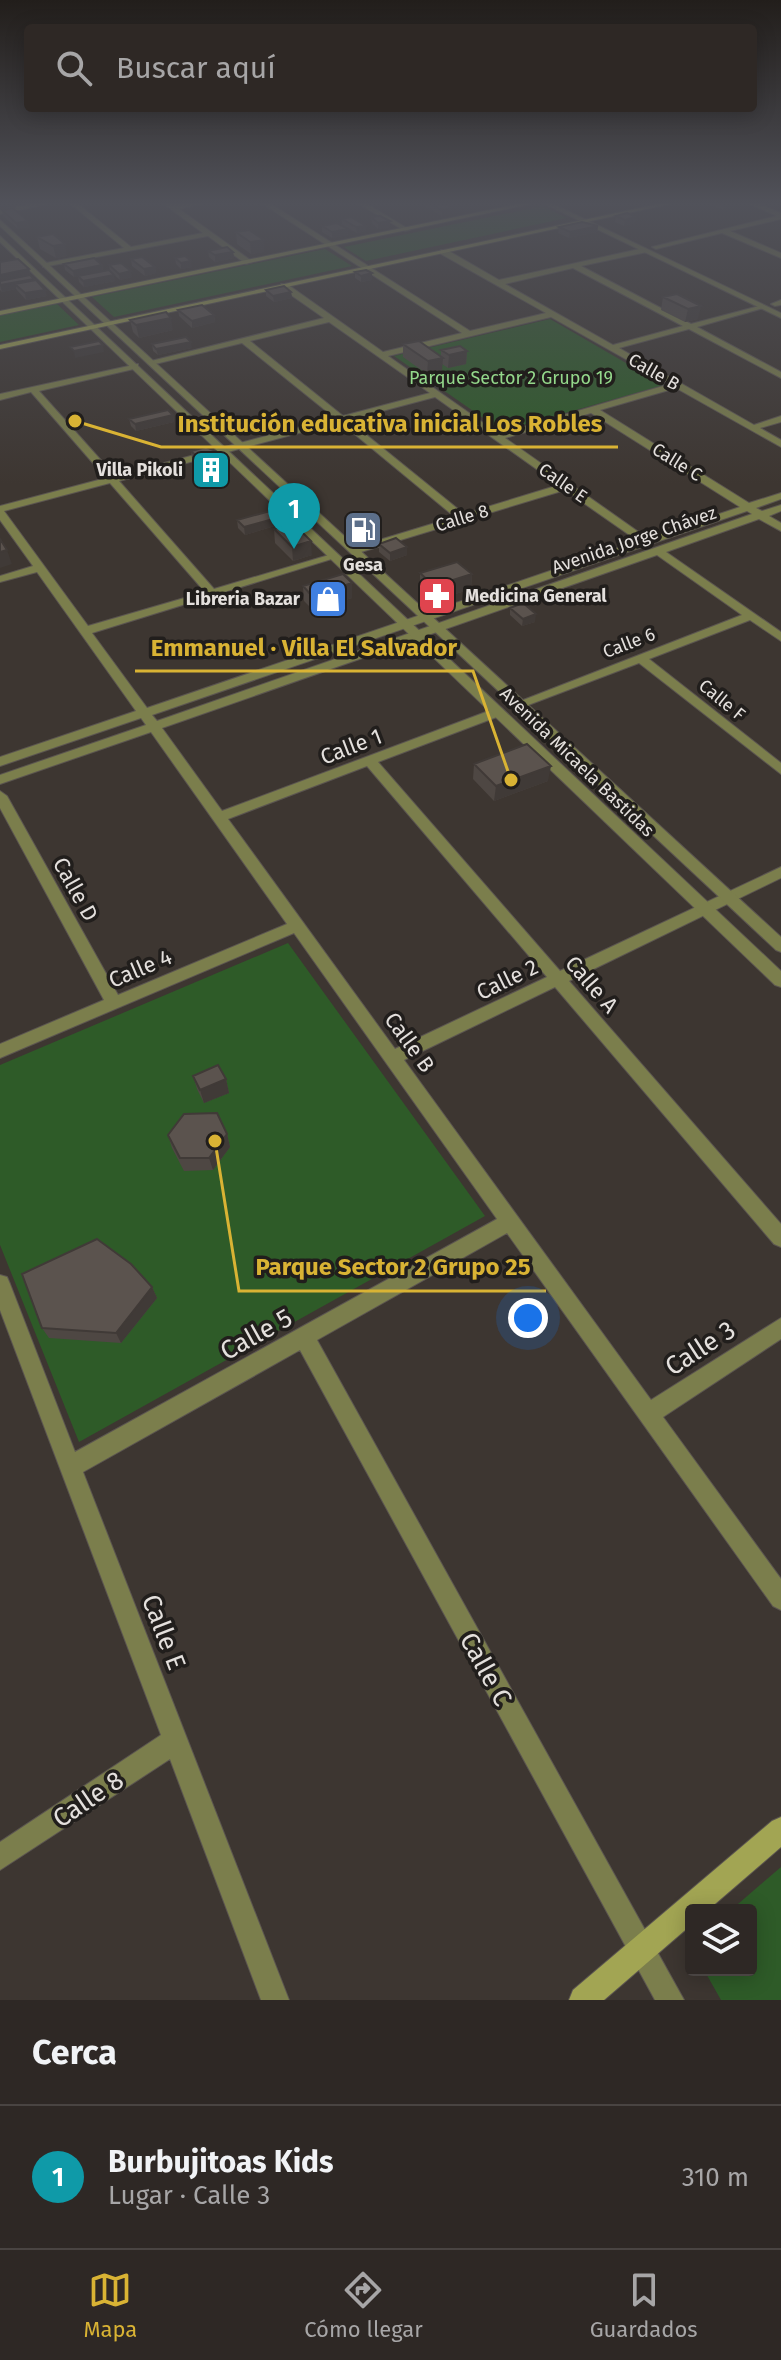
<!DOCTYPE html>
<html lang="es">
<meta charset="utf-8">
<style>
body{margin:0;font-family:"Fira Sans",sans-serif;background:#3a3432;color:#f1f3f6}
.controls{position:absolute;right:24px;bottom:24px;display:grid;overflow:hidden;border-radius:8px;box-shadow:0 4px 20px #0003}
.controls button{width:72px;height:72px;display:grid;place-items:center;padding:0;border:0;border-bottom:2px solid #494442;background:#2e2825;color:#f1f3f6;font:40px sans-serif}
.you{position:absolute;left:528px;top:1318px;width:28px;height:28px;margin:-20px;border:6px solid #fff;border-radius:50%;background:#1a73e8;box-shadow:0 0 0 12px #1a73e833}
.badge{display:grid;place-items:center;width:52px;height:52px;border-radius:50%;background:#d9b334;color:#fff;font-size:26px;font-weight:700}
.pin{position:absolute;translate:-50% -66px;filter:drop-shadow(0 2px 4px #0008)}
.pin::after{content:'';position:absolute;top:42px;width:28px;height:24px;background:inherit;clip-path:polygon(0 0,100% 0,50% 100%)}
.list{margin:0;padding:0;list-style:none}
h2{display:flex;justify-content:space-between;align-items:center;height:104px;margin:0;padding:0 32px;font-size:34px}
h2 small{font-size:26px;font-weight:400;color:#a7a6a7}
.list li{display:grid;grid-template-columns:52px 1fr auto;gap:24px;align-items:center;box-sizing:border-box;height:144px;padding:0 32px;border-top:2px solid #494442}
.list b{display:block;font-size:30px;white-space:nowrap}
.list p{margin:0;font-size:26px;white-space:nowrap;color:#a7a6a7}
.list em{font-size:26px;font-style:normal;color:#a7a6a7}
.icon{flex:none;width:44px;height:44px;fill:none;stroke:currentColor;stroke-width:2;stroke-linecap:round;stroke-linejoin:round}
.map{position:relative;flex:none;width:781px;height:2000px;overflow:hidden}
.search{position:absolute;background:#2e2825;box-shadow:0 4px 20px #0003;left:24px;right:24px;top:24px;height:88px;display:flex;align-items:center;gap:20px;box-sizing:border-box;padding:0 28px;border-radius:8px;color:#a7a6a7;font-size:30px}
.sheet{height:248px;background:#2e2825}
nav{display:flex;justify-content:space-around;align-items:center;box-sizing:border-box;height:112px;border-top:2px solid #494442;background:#2e2825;font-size:22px;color:#a7a6a7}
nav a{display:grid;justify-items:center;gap:4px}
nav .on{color:#d9b334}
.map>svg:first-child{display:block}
.green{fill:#2e5b28}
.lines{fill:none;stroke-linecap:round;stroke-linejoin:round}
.minor-casing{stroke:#5b5550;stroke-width:2}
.tertiary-casing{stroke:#5b5550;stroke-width:2}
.secondary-casing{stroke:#5b5550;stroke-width:2}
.minor{fill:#7b7e4c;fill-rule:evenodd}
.tertiary{fill:#7b7e4c;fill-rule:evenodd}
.secondary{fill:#a2a553;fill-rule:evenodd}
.wall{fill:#4e4743}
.shaded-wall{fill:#403a37}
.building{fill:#5b534e;stroke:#403a37;stroke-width:2}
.labels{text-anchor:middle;stroke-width:7;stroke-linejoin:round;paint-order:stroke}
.far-street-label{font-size:18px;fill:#e4e0dd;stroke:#211e1c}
.far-park-label{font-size:18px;fill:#94d88b;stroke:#211e1c}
.far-poi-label{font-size:18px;font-weight:bold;fill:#e4e0dd;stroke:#211e1c;text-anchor:end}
.street-label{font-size:22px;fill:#e4e0dd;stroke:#211e1c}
.near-street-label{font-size:26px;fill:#e4e0dd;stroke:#211e1c}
.leader{fill:none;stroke:#d9b334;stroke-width:3}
.callout-dot{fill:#d9b334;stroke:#211e1c;stroke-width:3}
.callout-label{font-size:24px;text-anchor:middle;font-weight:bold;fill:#d9b334;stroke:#211e1c;stroke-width:7;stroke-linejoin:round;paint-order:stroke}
</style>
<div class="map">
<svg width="781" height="2000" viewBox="0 0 781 2000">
<rect width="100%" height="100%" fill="#3d3631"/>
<path class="green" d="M543 206 567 218 366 261 344 247Z
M325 249 352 266 114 317 92 297Z
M57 304 79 325 0 342V315Z
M550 319 664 385 502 431 394 356Z
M288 943 485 1216 79 1442 0 1245V1065Z
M781 1867V2000H721L704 1970H751V1910H731Z"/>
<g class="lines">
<g class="minor-casing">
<path id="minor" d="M33 204H47L0 214V210Z
M71 204H78L131 247 203 233 164 204H200L179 209 253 262 246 264 208 236 43 267 46 263 124 248Z
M263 204H271L470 331 546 313 441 254V250H447L499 280 644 248 647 252 581 266 691 324 763 305 767 307 697 327 781 372V378L689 329 619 348 754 425 781 416V422L760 428 781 440V447L676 388 600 410 749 503 781 493V499L756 508 762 511 781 505V511L769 516 781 523V531L759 519 666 552 781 632V641L750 620 649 659 781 763V774L639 663 523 707 519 708 513 704 742 615 657 555 162 728 222 811 494 709H502V715L378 762 560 971 781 867V878L569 981 781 1224V1247L774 1244 555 987 404 1060 651 1400 781 1318V1339L663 1417 781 1579V1610L773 1606 507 1233 317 1340 684 2000H655L300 1350 83 1472 289 2000H261L170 1759 0 1870V1842L161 1735 0 1310V1275L7 1277 10 1284 75 1452 497 1219 294 933 0 1058V1044L104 1000 0 808V791L7 796 118 995 287 924 151 732 0 784V775L146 725 141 718 0 766V757L136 711 37 572 0 582V576L33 566 0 520V506L106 478 31 392 0 400V394L138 364V368L39 391 115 476 335 418 242 343 151 365 147 362 324 318 281 288V284H287L383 352 462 333ZM573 268 683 326 613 345 505 284ZM551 317 670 384 499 434 388 356ZM329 322 430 393 343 416 250 341ZM435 397 559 485 464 514 348 420ZM591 413 740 507 647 538 505 438ZM340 422 455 517 353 548V552H361L565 490 638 541 147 708 92 633 338 557 329 555 214 589 119 481ZM110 483 205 592 88 626 4 511ZM747 511 752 514 157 721 152 715ZM367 766 547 977 395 1049 228 819Z
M359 204H367L410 230 405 231Z
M750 204H759L781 213V219L730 231 781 253V258L722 233 656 249 652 247 777 216Z
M781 300V305L775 306 771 304Z"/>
</g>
<g class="tertiary-casing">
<path id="tertiary" d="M545 204H553L781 313V318Z
M0 220 781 937V952L776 950 0 226Z
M0 236 781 971V987L775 985 0 242Z"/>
</g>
<g class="secondary-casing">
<path id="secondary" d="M518 204H531L0 315V311Z
M658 204H670L0 349V345Z
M781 1817V1847L708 1910H691V1925L604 2000H569L573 1990 772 1821Z"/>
</g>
<use href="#minor" class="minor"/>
<use href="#tertiary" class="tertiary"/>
<use href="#secondary" class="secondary"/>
</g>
<path class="wall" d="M426 204H472L471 210 442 216 426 207Z
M708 204H746L723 210Z
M2 210 29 227 18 229 3 216Z
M616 216 636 217 635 223 624 226 615 222Z
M371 217 390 227 378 229 372 223Z
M342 219 366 231 357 233 342 225Z
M322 226 348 229V235L332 238 322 232Z
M598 226 597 232 569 238 558 233 559 227Z
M236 232 264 240V252L251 254 237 244Z
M53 234 67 256 56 258 40 249 37 237Z
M208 251 233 252 234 258 215 262 209 257Z
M175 258 192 267 181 269 176 264Z
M131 259 155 267 156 273 145 276 132 266Z
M0 262 29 269 30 275 47 296 26 300 16 289 2 292 0 290Z
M64 264 102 265 103 271H110L109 265 132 277 120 280 111 272 115 281 84 287 79 282 78 276 74 277 65 270Z
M355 272 372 273V280L361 282 355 278Z
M266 290 291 292 292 298 274 302 266 296Z
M677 294 698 319 685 322 661 310 663 297Z
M178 310 214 315 215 322 192 328 179 316Z
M130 320 173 330 139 338 133 332Z
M152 344 192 348 158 355 153 351Z
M403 344 441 356V350L467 351 466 364 448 368 442 364V371L427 374 403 357Z
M173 415 174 422 136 431 131 426 129 419Z
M191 451 229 475 209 481 193 465Z
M237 520 278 525 245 535 238 528Z
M380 521V529L372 537 347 530V523Z
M274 529 312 555 293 561 275 543Z
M379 544 407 555 390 561 379 552Z
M420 573 472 574 471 589 434 601 420 588Z
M352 583V598L313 610 304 601 303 586Z
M510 608 535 622 522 626 510 615Z
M474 764 548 781 494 801 473 779Z
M193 1076 226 1079 229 1093 204 1103 197 1089Z
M227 1134 230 1147 213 1170 184 1171 172 1148 168 1135Z
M152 1287 157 1298 121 1343 49 1338 42 1328Z"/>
<path class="shaded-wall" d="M0 204H7L8 207H0Z
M453 204H472L471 210 442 216V210L453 208Z
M724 204H746L723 210Z
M636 217 635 223 624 226 625 220Z
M28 221 29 227 18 229 16 223Z
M390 221V227L378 229V223Z
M366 226V231L357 233 356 227Z
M598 226 597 232 569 238 570 232Z
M348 229V235L332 238V232Z
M264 240V252L251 254 250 242Z
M65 244 67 256 56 258 53 246Z
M233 252 234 258 215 262V255Z
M191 261 192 267 181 269V263Z
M102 265 103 271 74 277 73 271Z
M155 267 156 273 145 276 144 269Z
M29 269 31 279H34L36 285 16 284V289L2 292 0 285V275Z
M131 271 132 277 120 280 119 274Z
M372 273V280L361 282V276Z
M114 275 115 281 84 287 83 281Z
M45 290 47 296 26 300 25 293Z
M291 292 292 298 274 302 273 296Z
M701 306 698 319 685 322 688 309Z
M214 315 215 322 192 328V321Z
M171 318 173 330 139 338 136 325Z
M191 342 192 348 158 355 156 349Z
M103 345 104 352 75 358 74 351Z
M467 351 466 364 448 368 449 355Z
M443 358 442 371 427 374 428 361Z
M173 415 174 422 136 431 135 424Z
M227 461 229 475 209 481 207 467Z
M277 518 278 525 245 535 244 527Z
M380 521V529L372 537 371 530Z
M311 541 312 555 293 561 292 547Z
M407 547V555L390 561V553Z
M7 550 12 564 0 568V552Z
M472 574 471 589 434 601V586Z
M352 583V598L313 610 312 596Z
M536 614 535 622 522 626 523 619Z
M551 766 548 781 494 801 496 786Z
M226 1079 229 1093 204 1103 200 1090Z
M227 1134 230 1147 213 1170 209 1158Z
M152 1287 157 1298 121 1343 116 1333Z"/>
<path class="building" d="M431 204H446L453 208 442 210Z
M13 208 28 221 16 223 2 210Z
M627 213 636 217 625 220 616 216Z
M380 216 390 221 378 223 371 217Z
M351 217 366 226 356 227 342 219Z
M582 222 598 226 570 232 559 227Z
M337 223 348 229 332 232 322 226Z
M249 230 264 240 250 242 236 232Z
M53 234 65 244 53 246 37 237Z
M227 247 233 252 215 255 208 251Z
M185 256 191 261 181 263 175 258Z
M142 257 155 267 144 269 131 259Z
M94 258 102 265 73 271 64 264Z
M18 259 29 269 0 275V262Z
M121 263 131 271 119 274 109 265Z
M109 270 114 275 83 281 78 276Z
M366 270 372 273 361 276 355 272Z
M30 275 34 279 0 285V281Z
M36 280 45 290 25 293 15 284Z
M284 286 291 292 273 296 266 290Z
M677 294 701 306 688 309 663 297Z
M202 305 214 315 192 321 178 310Z
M166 312 171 318 136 325 130 320Z
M186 337 191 342 156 349 152 344Z
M99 341 103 345 74 351 70 347Z
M419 341 443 358 428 361 403 344Z
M460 346 467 351 449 355 441 350Z
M168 410 173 415 135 424 129 419Z
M206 447 216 451 227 461 207 467 191 451Z
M270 511 277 518 244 527 237 520Z
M356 515 380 521 371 530 347 523Z
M293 523 311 541 292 547 274 529Z
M396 538 407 547 390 553 379 544Z
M0 539 7 550 0 552Z
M457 562 472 574 434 586 420 573Z
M343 574 352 583 312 596 303 586Z
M523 603 536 614 523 619 510 608Z
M527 744 551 766 496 786 474 764Z
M218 1065 226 1079 200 1090 193 1076Z
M217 1113 227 1134 209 1158H180L168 1135 184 1114Z
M97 1239 131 1264 152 1287 116 1333 42 1328 22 1274Z"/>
<linearGradient id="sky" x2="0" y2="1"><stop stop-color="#221e1b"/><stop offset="0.42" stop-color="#51525a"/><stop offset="1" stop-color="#51525a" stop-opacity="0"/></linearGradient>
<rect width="781" height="484" fill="url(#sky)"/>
<defs>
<g id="building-square" transform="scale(2)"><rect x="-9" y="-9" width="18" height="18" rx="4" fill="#0f9aa8" stroke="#211e1c"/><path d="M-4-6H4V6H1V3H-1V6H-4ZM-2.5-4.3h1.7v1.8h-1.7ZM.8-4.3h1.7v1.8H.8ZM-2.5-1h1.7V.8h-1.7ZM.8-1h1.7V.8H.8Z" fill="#fff"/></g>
<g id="fuel-square" transform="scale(2)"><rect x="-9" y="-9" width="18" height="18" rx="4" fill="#5c6f8a" stroke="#211e1c"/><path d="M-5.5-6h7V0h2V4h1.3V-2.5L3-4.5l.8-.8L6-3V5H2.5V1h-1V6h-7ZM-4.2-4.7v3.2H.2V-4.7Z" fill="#fff"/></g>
<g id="pharmacy-square" transform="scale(2)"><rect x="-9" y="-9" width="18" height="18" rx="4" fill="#e0444e" stroke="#211e1c"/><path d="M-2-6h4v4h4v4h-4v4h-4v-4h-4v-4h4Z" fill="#fff"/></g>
<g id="shop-square" transform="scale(2)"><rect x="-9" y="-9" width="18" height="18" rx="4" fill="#3f7fe0" stroke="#211e1c"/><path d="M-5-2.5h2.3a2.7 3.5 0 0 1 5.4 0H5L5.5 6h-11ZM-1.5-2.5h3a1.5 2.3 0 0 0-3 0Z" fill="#fff"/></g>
</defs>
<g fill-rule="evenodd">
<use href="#building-square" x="211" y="470"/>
<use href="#fuel-square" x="363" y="530"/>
<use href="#pharmacy-square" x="437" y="596"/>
<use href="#shop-square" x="328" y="599"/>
</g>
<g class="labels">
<g class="far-street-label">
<text transform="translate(654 372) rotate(30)" y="6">Calle B</text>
<text transform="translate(677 462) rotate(32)" y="6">Calle C</text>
<text transform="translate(563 483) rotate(35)" y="6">Calle E</text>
<text transform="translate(462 518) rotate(-17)" y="6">Calle 8</text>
<text transform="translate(634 540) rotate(-19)" y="6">Avenida Jorge Chávez</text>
<text transform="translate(629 643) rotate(-21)" y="6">Calle 6</text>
<text transform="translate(722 700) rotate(39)" y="6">Calle F</text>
<text transform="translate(577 762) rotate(44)" y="6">Avenida Micaela Bastidas</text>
</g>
<g class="far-park-label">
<text x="511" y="384">Parque Sector 2 Grupo 19</text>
</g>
<g class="far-poi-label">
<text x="183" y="476">Villa Pikoli</text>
<text x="363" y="571" text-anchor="middle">Gesa</text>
<text x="465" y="602" text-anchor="start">Medicina General</text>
<text x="300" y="605">Libreria Bazar</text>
</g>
<g class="street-label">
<text transform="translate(351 746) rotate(-21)" y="8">Calle 1</text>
<text transform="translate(76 889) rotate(61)" y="8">Calle D</text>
<text transform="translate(140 968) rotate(-23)" y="8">Calle 4</text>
<text transform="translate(507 979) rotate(-26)" y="8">Calle 2</text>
<text transform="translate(592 984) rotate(49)" y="8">Calle A</text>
<text transform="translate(410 1042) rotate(54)" y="8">Calle B</text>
</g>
<g class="near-street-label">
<text transform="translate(256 1334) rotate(-29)" y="9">Calle 5</text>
<text transform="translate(700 1348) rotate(-33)" y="9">Calle 3</text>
<text transform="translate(164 1632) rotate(69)" y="9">Calle E</text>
<text transform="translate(486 1669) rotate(61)" y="9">Calle C</text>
<text transform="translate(88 1799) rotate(-34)" y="9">Calle 8</text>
</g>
</g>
<path class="leader" d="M75 421L161 447H618M511 780L473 671H135M215 1141L239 1291H546"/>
<g class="callout-dot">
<circle cx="75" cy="421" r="8"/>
<circle cx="511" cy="780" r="8"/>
<circle cx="215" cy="1141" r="8"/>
</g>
<g class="callout-label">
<text x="390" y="432">Institución educativa inicial Los Robles</text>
<text x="304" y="656">Emmanuel · Villa El Salvador</text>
<text x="393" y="1275">Parque Sector 2 Grupo 25</text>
</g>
</svg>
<div class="controls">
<button><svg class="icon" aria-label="layers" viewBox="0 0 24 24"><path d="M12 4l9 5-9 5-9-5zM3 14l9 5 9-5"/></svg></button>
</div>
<div class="you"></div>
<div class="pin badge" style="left:294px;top:549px;background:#0f9aa8">1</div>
<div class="search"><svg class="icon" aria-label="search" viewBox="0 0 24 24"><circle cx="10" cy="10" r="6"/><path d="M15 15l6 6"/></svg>Buscar aquí</div>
</div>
<section class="sheet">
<h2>Cerca<small></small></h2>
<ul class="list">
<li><span class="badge" style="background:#0f9aa8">1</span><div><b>Burbujitoas Kids</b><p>Lugar · Calle 3</p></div><em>310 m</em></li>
</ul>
</section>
<nav>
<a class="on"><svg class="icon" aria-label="map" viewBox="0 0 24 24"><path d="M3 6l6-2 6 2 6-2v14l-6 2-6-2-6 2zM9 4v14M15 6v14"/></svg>Mapa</a>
<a><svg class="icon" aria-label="directions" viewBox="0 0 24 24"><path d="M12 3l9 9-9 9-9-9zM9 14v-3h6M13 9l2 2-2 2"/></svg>Cómo llegar</a>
<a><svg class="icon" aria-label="saved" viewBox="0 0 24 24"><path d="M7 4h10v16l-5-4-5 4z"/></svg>Guardados</a>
</nav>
